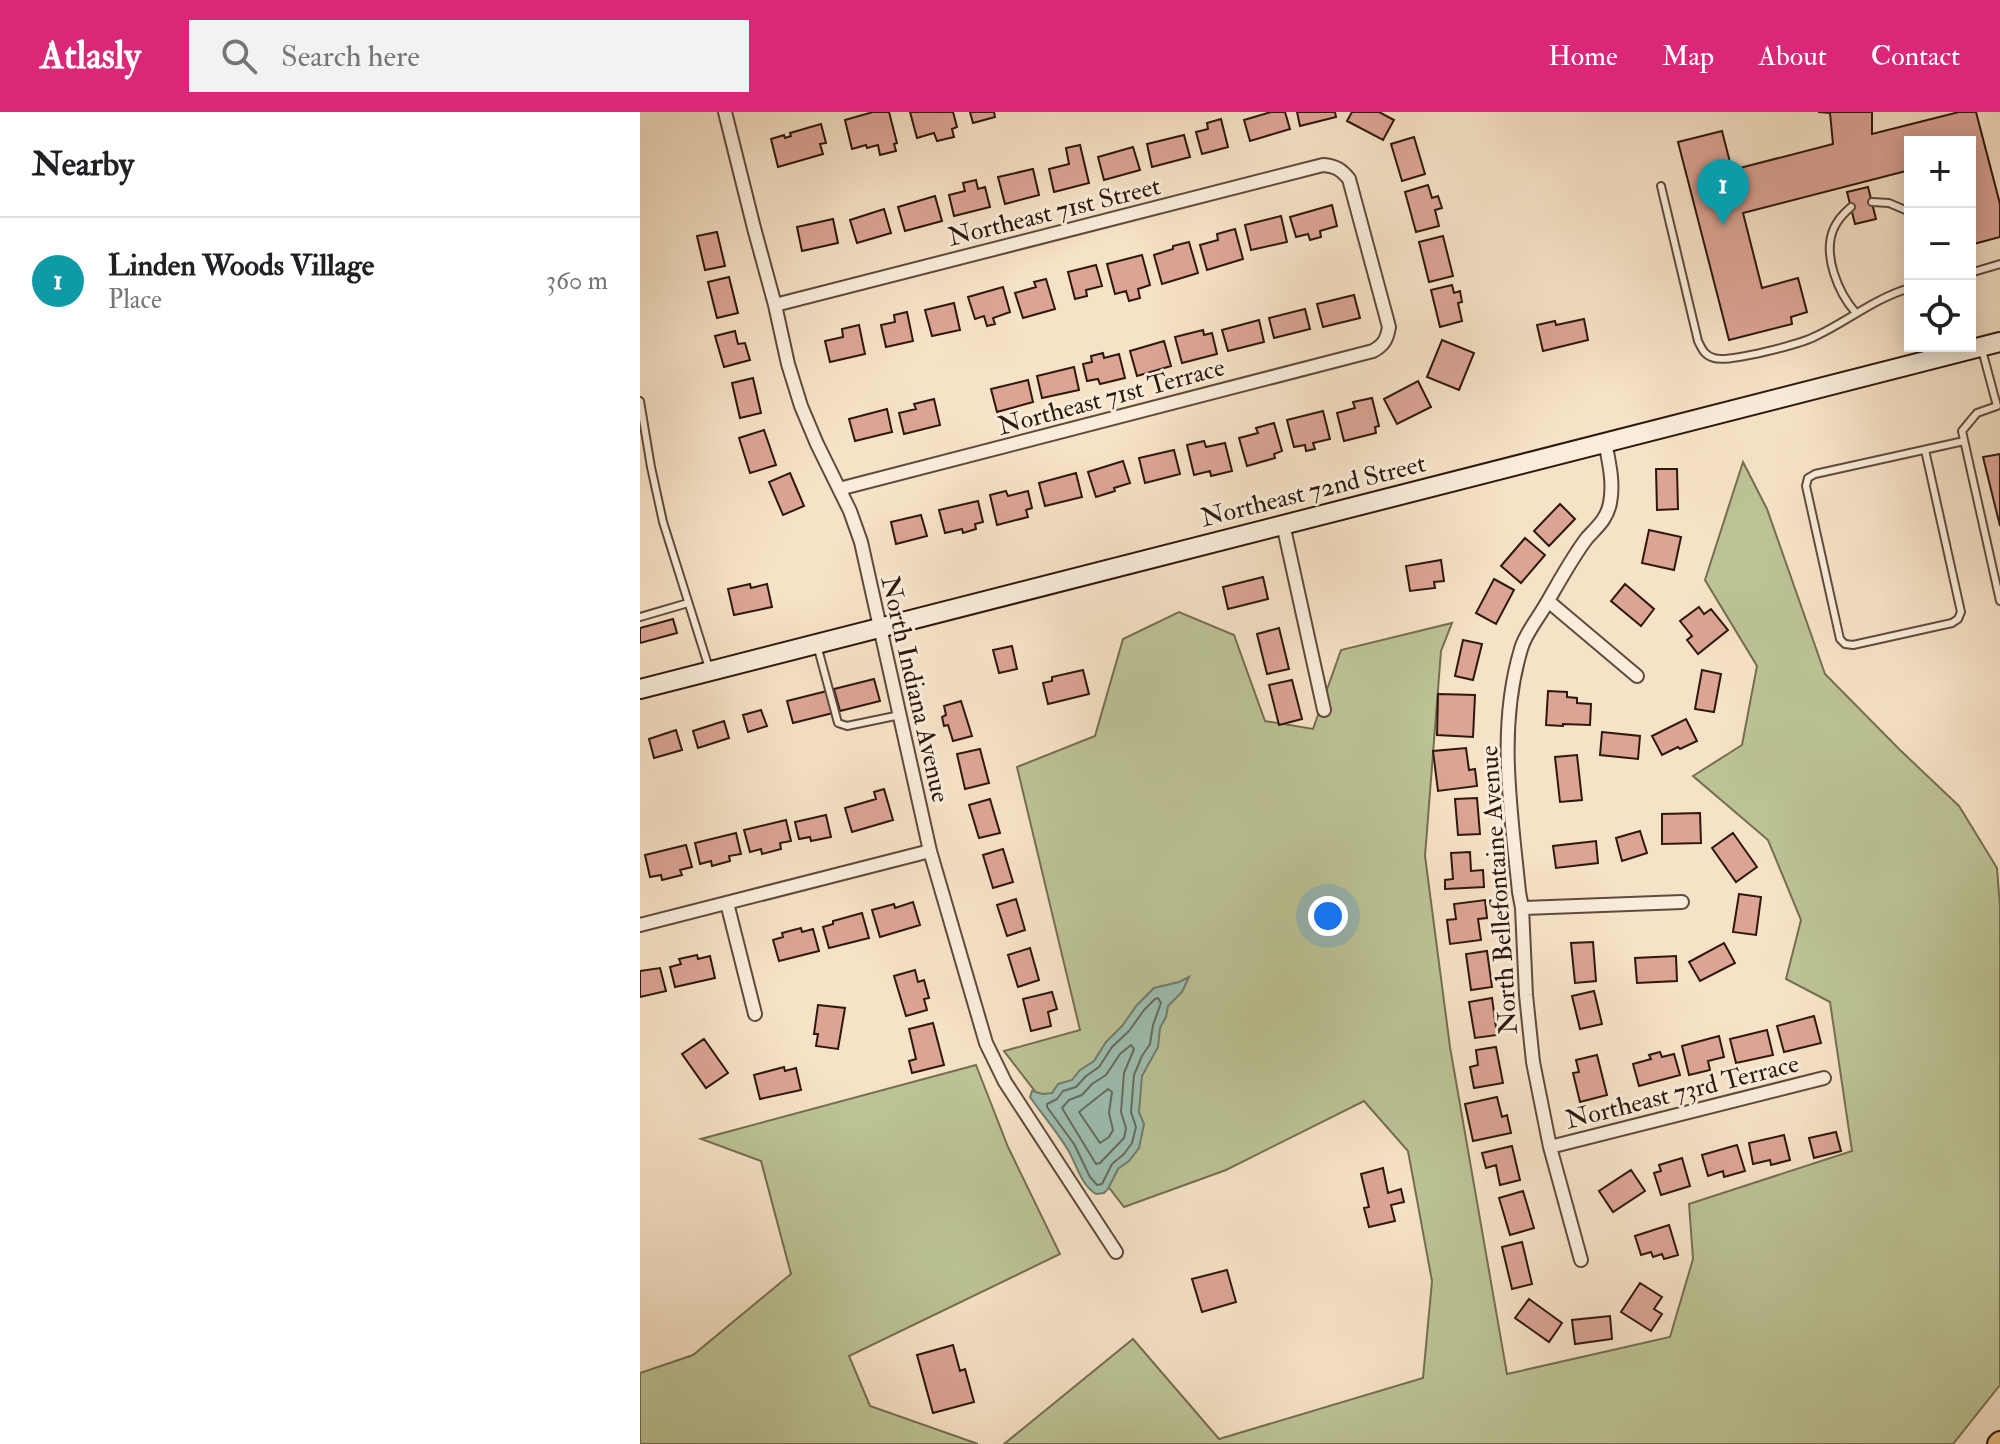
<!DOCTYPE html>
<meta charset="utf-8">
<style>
body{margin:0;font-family:"IM FELL Double Pica",serif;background:#f2f2f2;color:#202124}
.controls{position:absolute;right:24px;top:24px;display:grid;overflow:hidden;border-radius:0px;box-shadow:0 4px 20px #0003}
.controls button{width:72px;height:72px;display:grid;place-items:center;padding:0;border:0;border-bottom:2px solid #e0e0e0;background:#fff;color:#202124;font:40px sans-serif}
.you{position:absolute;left:688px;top:804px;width:28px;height:28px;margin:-20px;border:6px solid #fff;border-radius:50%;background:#1a73e8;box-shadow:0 0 0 12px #1a73e833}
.badge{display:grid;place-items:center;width:52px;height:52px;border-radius:50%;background:#db2777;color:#fff;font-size:26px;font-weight:700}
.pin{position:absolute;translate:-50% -66px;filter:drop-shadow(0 2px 4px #0008)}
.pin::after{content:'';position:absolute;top:42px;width:28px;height:24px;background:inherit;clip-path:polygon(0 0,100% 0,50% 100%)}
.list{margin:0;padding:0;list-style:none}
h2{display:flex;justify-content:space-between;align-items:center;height:104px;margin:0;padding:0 32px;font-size:34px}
h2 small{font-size:26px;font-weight:400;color:#757577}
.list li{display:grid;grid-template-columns:52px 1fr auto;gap:24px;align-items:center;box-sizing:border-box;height:128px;padding:0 32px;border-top:2px solid #e0e0e0}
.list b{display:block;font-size:30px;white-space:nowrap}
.list p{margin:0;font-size:26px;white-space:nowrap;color:#757577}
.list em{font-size:26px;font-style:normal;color:#757577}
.icon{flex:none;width:44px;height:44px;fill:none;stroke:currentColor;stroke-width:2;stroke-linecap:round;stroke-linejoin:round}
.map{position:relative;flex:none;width:1360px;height:1332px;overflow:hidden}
header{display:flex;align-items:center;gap:48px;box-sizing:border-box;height:112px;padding:0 40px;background:#db2777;color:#fff}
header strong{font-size:38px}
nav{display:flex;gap:44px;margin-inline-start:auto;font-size:28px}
.search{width:560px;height:72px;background:#f2f2f2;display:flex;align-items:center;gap:20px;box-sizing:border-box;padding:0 28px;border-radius:0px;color:#757577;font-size:30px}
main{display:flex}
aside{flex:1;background:#fff}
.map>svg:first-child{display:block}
.green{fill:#bcc395;stroke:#756e51;stroke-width:2}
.water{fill:#9dbeb0;stroke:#717c6f;stroke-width:2}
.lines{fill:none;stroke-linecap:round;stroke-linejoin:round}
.shore{stroke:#666b5e;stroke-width:2}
.building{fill:#dca495;stroke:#2e180d;stroke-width:2}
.lane-casing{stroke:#604a3b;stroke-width:10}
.street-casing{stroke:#604a3b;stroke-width:16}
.secondary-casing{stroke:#2e180d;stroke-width:22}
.primary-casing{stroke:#2e180d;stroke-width:24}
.lane{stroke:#f9ecda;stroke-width:6}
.street{stroke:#f9ecda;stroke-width:12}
.secondary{stroke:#f9ecda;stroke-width:18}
.primary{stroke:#ebc183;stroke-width:20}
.labels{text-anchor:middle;stroke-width:6;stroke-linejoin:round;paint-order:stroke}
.street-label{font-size:26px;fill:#2e180d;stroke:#f9ecda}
</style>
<header>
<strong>Atlasly</strong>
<div class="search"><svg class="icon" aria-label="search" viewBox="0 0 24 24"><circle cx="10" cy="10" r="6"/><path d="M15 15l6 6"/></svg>Search here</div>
<nav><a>Home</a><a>Map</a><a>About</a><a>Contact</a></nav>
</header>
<main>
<aside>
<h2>Nearby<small></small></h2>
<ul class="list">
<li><span class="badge" style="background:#0f9aa8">1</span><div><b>Linden Woods Village</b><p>Place</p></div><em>360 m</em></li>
</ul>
</aside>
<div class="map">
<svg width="1360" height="1332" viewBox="0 0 1360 1332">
<rect width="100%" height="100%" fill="#f6e2c6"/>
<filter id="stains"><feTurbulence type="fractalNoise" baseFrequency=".0025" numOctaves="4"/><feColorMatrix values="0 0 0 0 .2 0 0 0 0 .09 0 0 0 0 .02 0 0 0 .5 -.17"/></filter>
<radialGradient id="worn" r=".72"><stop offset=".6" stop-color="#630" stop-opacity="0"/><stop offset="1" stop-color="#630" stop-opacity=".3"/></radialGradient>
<path class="green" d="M1103 350 1127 397 1185 562 1259 637 1319 694 1357 756 1360 795V1273L1313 1332H364L493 1227 579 1327 783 1266 792 1169 768 1039 724 989 586 1058 484 1095 364 939 440 918 377 655 455 624 483 527 539 500 594 523 625 609 673 617 701 538 812 511 801 539 785 744 810 935 867 1262 1030 1225 1053 1147 1049 1092 1212 1039 1190 890 1146 867 1161 808 1128 728 1053 664 1102 633 1117 554 1065 468Z
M336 953 368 1035 420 1142 209 1244 230 1294 338 1332H0V1261L53 1243 151 1162 121 1049 61 1027Z"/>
<path class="water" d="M549 865 542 880 528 894 526 905 520 916 518 935 502 964 499 1000 504 1012 499 1036 489 1049 478 1057 468 1077 464 1081 456 1082C441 1073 437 1053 428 1038 417 1020 402 1002 390 985L392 979 403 982 412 981 418 972 432 968 440 958 454 949 466 930 482 914 497 893 514 876 539 870Z"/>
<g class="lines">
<path class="shore" d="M518 886 521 891 513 913 510 932 502 944 494 963 491 1000 496 1015 492 1031 484 1042 472 1052 462 1072 457 1073 450 1065 434 1032 407 995V992L417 987 423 979 436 975 446 964 459 955 472 935 489 919 504 898 515 887Z
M491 933 494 937 484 961 481 1000 486 1016 484 1026 460 1051 456 1052 422 996 429 988 442 983 452 972 466 963 480 942Z
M468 977 472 980 469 1001 473 1018 469 1025 460 1031 439 1000Z"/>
</g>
<path class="building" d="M233 0H249L257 31 254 32 256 39 240 43 238 33 227 36 226 33 212 37 205 8Z
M270 0H313L317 15 312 17 314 25 297 29 294 21 277 26Z
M330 0H354L355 5 333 11Z
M631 0H645L650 17 610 29 604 8Z
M657 0H695L696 5 660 14Z
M712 0H739L754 8 743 28 707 9Z
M1178 0H1232V22L1319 0H1336L1360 92V125L1330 133V30H1270V58L1103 101 1122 176 1158 166 1167 200 1151 205 1152 212 1089 228 1038 30 1082 19 1092 58 1193 32 1190 1Z
M581 7 588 35 562 42 556 20 568 17 567 11Z
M181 12 186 31 180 32 183 42 138 55 131 27 144 23 145 26 151 24 150 21Z
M544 23 550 45 512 55 507 32Z
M774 25 785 62 762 69 751 32Z
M440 33 449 71 414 80 409 57 429 52 426 36Z
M493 35 500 58 464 68 458 45Z
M393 57 399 83 365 92 358 65Z
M336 68 338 77 345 75 350 95 314 104 309 83 325 79 323 71Z
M788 73 792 86 798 84 802 96 795 98 799 114 776 120 765 80Z
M1228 75 1236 107 1215 112 1207 80Z
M295 84 302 109 265 119 258 95Z
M692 93 697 114 680 119 681 125 670 128 668 122 656 125 650 105Z
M244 97 251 121 217 131 210 108Z
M641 104 647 130 611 138 605 113Z
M193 107 198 131 162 139 157 115Z
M595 117 603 147 567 158 560 133 578 128 577 122Z
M77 120 85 154 65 158 57 124Z
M803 124 813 164 789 170 779 130Z
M549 130 558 161 522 172 514 143 533 137V134Z
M502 143 510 173 498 177 500 186 489 189 486 179 475 182 467 152Z
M456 153 462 174 446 178 447 184 435 187 428 160Z
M89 165 98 201 77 206 68 170Z
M406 167 415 197 383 206 375 181 396 175 394 170Z
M812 173 814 181 820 179 822 190 818 191 822 209 800 215 791 178Z
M363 175 370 200 353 206 355 212 347 214 344 204 335 207 328 185Z
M714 183 720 206 683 215 677 192Z
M314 191 320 218 292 224 285 198Z
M665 197 670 217 634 226 629 206Z
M267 200 273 229 246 235 241 213 255 210 254 203Z
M944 207 948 228 903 239 897 213 915 209 916 213Z
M619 208 624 230 588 239 582 218Z
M219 213 225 242 190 250 185 229 203 225 202 217Z
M563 218 564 223 572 221 577 242 542 251 535 225Z
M95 219 98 232 105 231 110 248 84 255 75 224Z
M802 228 834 241 819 278 787 265Z
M524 229 531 254 497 264 490 239Z
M463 241 464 246 479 242 485 266 460 272 458 267 447 269 443 252 452 250 451 244Z
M434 255 439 278 402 286 397 264Z
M113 266 121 301 100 306 92 271Z
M388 268 393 290 357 300 351 277Z
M778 269 791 295 757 312 744 287Z
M732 286 739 314 735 315 736 321 704 329 697 301 715 296 713 290Z
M294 287 300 313 264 322 259 301 276 297 274 292Z
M247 297 252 320 215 329 209 307Z
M683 299 690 327 673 331 675 337 666 339 665 333 654 335 647 308Z
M634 311 642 339 634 342 635 346 607 354 599 326 618 321 616 316Z
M124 318 136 353 110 361 99 326Z
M564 329 566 335 585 331 592 359 571 364 570 359 554 363 547 333Z
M534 338 540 362 505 371 499 346Z
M1360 342V414L1343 345Z
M483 349 490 371 474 376 475 379 456 385 448 360Z
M1016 357H1037L1038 397 1017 398Z
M150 361 164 394 143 403 129 370Z
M436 361 442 385 405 394 399 371Z
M366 379 368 384 388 379 392 396 386 398 388 405 357 413 350 383Z
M338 389 343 410 335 412 336 417 323 421 322 417 305 421 299 398Z
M920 392 935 407 909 434 894 419Z
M281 403 287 424 256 432 251 410Z
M1009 418 1041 425 1034 458 1002 451Z
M885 426 905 443 881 471 861 454Z
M801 448 804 469 794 470 795 476 770 479 766 454Z
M623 465 628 487 588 497 583 475Z
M854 467 874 478 856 512 836 501Z
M110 472 111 476 127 472 132 495 94 503 88 477Z
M985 472 1014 497 1001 514 971 489Z
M1059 495 1064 502 1071 497 1088 518 1058 542 1047 528 1052 524 1040 509Z
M33 507 37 521 0 531V516Z
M639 516 649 557 627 562 617 522Z
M823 528 842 532 833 568 815 564Z
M372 534 377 557 359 561 353 538Z
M443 558 449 582 408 592 403 571 412 569V565Z
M1062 558 1081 562 1074 600 1055 597Z
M234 567 240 589 200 599 194 577Z
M652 568 662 607 639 613 629 573Z
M187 579 193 601 153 611 147 589Z
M908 579 927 580V585L937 586V591L951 592 950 613 923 612V614L906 613Z
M798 582 835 583 833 625 797 623Z
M321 589 332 624 313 629 308 613 304 614 302 605 306 603 304 594Z
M121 598 127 614 108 620 103 603Z
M1046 607 1057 629 1040 637 1038 635 1022 643 1012 624Z
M84 609 89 626 58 636 53 619Z
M36 618 42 638 14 646 9 627Z
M962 620 1000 624 998 647 960 643Z
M826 636 829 658 835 657 837 674 798 679 793 639Z
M340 637 349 671 325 677 317 642Z
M937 643 942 688 920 690 915 645Z
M244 677 253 708 212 720 205 696 236 687 234 680Z
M837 686 840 722 818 723 815 687Z
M350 687 360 721 339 726 329 693Z
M1060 701 1061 731 1022 732V702Z
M186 703 191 725 171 729 170 725 159 727 155 710Z
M146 708 151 729 140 731 141 737 122 742 121 737 110 740 104 718Z
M1000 719 1007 741 982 749 976 726Z
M96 721 101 742 89 744 90 749 72 754 71 749 60 752 55 731Z
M1093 721 1117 755 1096 770 1072 736Z
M956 729 958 751 916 756 913 734Z
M46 733 52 755 40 758 42 763 22 768 21 763 10 765 5 743Z
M363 737 373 770 353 776 343 743Z
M830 740 831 759 843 758 844 775 805 777V768L813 767 811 741Z
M1099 782 1121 785 1116 823 1093 820Z
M376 787 385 818 367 824 357 793Z
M845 788 847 806 838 807 841 828 810 832 807 808 816 807 814 792Z
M273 790 280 813 240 825 232 798 254 792 255 796Z
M222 801 229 826 189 836 183 815 193 812V809Z
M161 816 162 820 173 817 179 839 139 849 133 828 143 825 142 821Z
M953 830 956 869 935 871 931 831Z
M1084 831 1095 851 1060 869 1049 850Z
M390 836 399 868 378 875 368 843Z
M847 839 852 875 831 878 826 842Z
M57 843 58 847 70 844 75 866 35 875 30 855 41 852 39 847Z
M1036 844 1037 869 997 871 995 846Z
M20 856 26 879 0 885V859Z
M275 858 278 870 284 868 289 886 284 887 287 898 266 904 254 864Z
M954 879 962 912 940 917 932 884Z
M412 880 417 897 408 900 411 914 391 919 383 887Z
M852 886 857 923 835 926 829 890Z
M178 893 205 896 198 937 176 934 178 922H174Z
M1174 904 1181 931 1144 940 1137 914Z
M293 911 304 953 272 961 269 949 276 947 269 917Z
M1127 918 1133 943 1096 951 1090 927Z
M1079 924 1084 945 1068 949 1070 958 1049 963 1042 934Z
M64 927 88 961 66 976 42 942Z
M856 935 863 971 834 976 830 955 838 953 836 938Z
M1020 940 1022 945 1034 942 1040 963 999 974 993 952 1011 947 1009 943Z
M957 943 967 983 940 990 933 961 939 960 936 948Z
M144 955 145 959 156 956 161 978 120 987 114 963Z
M857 985 862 1005 867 1003 871 1021 833 1029 825 992Z
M1196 1020 1201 1039 1174 1046 1169 1026Z
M1144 1023 1150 1048 1131 1053 1130 1048 1113 1052 1109 1031Z
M1097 1033 1105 1059 1084 1065 1083 1059 1068 1064 1062 1043Z
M872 1034 880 1068 860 1073 856 1053 846 1056 842 1041Z
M1042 1046 1050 1074 1021 1083 1014 1061 1021 1059 1019 1053Z
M743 1056 748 1081 761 1077 764 1090 751 1093 755 1109 729 1115 724 1096 729 1095 721 1062Z
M991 1058 1005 1079 973 1100 959 1079Z
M883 1079 894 1116 870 1123 859 1086Z
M1029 1113 1038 1143 1024 1147 1022 1142 1013 1145 1011 1140 1001 1143 995 1124Z
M882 1130 892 1172 872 1177 862 1135Z
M587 1158 596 1190 562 1200 552 1167Z
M1000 1171 1022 1185 1014 1197 1022 1202 1011 1219 981 1200Z
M889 1187 922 1211 909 1230 875 1206Z
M970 1204 972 1227 935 1232 932 1208Z
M313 1233 320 1259 325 1257 334 1290 293 1301 277 1243Z"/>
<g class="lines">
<g class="lane-casing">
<path id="lane" d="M1021 74 1058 229C1062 237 1064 243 1074 246 1088 251 1161 232 1176 224 1208 209 1235 186 1270 176
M1232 90 1249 91 1270 100
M1211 95C1204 101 1198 107 1194 116 1182 142 1198 181 1216 201
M1330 161 1360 152
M1342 238 1357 294 1337 301 1322 319 1360 489
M0 289 11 355 23 410 69 556
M1285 338 1321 500 1318 507 1312 511 1213 533 1205 532 1200 527 1166 374 1168 366 1175 362 1324 329
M0 505 48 491
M177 533 198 611 207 614 260 603"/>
</g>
<g class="street-casing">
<path id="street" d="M85 0 114 116 135 193 148 252 161 294 177 332 210 399 221 430 290 739 346 931 365 970 476 1140
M135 193 683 53C695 54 701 57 709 67L749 215C747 227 744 233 733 239L199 377
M643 412 684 598
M908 489 997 564
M87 791 115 902
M882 796 1042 790
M0 813 290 739
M910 1035 1184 966
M941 1148 910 1035 893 950 886 883 882 796 879 780C871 699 857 617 881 537 885 522 897 508 905 494 918 472 931 447 947 426 957 415 967 407 970 391 974 371 969 350 965 330"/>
</g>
<g class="secondary-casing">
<path id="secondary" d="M0 577 1360 230"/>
</g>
<g class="primary-casing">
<path id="primary" d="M1358 1332 1360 1330"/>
</g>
<use href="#lane" class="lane"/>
<use href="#street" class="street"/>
<use href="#secondary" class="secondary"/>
<use href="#primary" class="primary"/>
</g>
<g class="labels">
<g class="street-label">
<text transform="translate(414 99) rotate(-14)" y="9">Northeast 71st Street</text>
<text transform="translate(471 284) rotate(-15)" y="9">Northeast 71st Terrace</text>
<text transform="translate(673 378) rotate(-14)" y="9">Northeast 72nd Street</text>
<text transform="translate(276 577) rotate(77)" y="9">North Indiana Avenue</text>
<text transform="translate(858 778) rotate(-94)" y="9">North Bellefontaine Avenue</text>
<text transform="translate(1042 979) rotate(-14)" y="9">Northeast 73rd Terrace</text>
</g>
</g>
<rect width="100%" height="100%" filter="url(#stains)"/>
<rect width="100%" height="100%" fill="url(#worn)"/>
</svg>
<div class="controls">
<button>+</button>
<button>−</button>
<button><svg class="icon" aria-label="locate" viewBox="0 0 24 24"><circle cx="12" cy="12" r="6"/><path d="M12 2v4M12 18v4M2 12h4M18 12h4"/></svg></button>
</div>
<div class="you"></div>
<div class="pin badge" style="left:1083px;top:113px;background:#0f9aa8">1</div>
</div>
</main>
